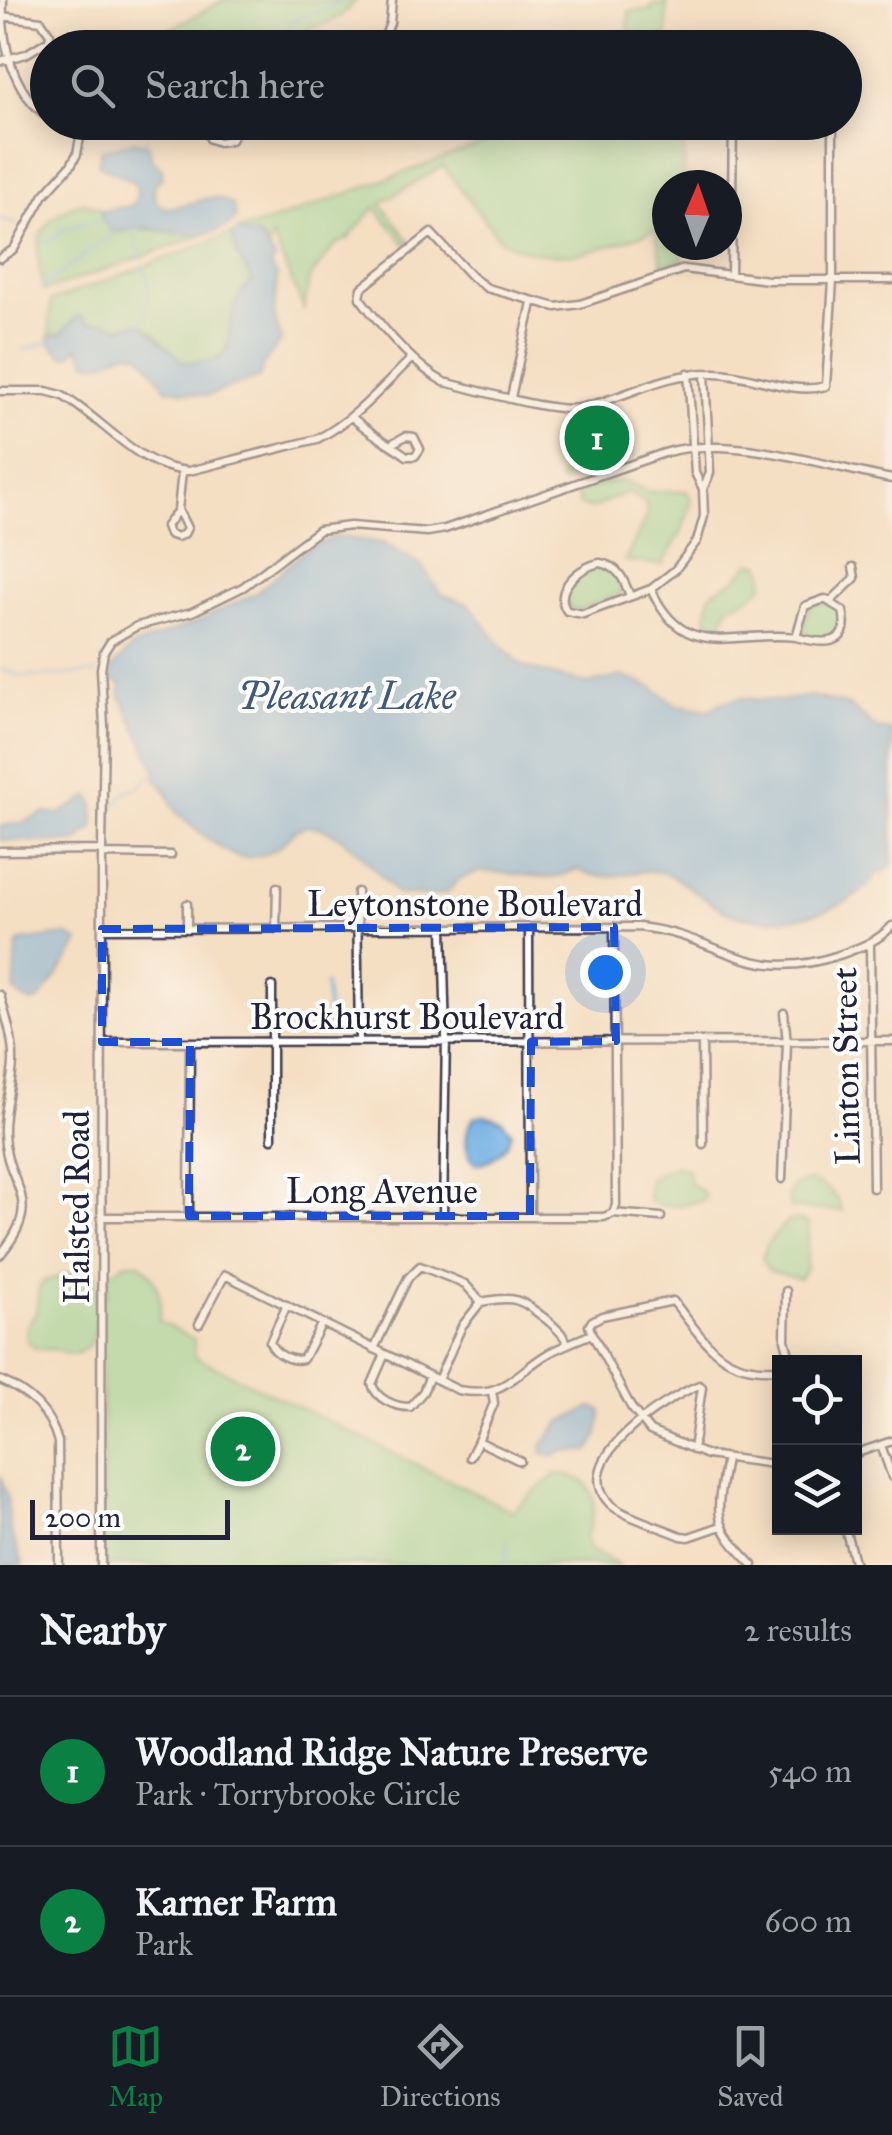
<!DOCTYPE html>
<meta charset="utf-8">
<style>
body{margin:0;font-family:"IM FELL Great Primer",serif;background:#20242c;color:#f1f3f6}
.controls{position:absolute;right:30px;bottom:30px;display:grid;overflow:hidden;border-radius:0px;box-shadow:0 5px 25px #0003}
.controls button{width:90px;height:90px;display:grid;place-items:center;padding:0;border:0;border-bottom:2px solid #363941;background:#171b24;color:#f1f3f6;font:50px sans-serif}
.compass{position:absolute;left:652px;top:170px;width:90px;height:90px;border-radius:50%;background:#171b24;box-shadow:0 5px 25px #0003;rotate:2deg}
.scale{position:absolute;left:30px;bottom:25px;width:200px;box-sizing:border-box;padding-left:10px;border:5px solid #22223b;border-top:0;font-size:28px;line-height:35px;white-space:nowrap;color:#22223b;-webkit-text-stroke:8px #fff;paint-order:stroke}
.you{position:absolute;left:605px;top:972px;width:35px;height:35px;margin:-25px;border:8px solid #fff;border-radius:50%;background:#1a73e8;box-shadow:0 0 0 15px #1a73e833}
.badge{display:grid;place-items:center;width:65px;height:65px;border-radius:50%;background:#0b8043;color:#fff;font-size:32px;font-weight:700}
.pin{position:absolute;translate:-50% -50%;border:5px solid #fff;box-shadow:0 2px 10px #0006}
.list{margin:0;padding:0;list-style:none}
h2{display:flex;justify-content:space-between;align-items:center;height:130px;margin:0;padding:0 40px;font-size:42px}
h2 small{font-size:32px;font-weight:400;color:#9ea1a6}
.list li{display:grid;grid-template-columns:65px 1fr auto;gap:30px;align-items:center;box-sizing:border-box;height:150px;padding:0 40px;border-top:2px solid #363941}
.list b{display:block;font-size:38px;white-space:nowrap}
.list p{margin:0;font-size:32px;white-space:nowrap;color:#9ea1a6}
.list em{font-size:32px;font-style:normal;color:#9ea1a6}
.icon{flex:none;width:55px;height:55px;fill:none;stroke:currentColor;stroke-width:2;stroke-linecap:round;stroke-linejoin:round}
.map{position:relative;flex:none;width:892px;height:1565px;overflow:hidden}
.search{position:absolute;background:#171b24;box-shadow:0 5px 25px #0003;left:30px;right:30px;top:30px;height:110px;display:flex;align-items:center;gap:25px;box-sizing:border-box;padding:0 35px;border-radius:55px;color:#9ea1a6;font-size:38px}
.sheet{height:430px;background:#171b24}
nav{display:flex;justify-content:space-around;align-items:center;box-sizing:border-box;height:140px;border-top:2px solid #363941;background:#171b24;font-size:28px;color:#9ea1a6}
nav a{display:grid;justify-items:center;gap:5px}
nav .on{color:#0b8043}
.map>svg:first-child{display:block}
.green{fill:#8bd693;stroke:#567c67;stroke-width:2.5}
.water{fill:#6bacdf;stroke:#46678d;stroke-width:2.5}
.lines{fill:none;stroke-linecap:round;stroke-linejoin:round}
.stream{stroke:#6bacdf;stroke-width:2.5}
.street-casing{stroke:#423e4f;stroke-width:11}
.street{stroke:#fff;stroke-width:6}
.marked{fill:none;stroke:#1d4ed8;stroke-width:8;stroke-dasharray:20 12;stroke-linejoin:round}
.labels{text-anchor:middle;stroke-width:8;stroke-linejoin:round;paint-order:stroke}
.street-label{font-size:35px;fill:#22223b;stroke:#fff}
.water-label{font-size:38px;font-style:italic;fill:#3f597d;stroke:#fff}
</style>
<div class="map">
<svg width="892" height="1565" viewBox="0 0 892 1565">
<rect width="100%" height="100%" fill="#fff"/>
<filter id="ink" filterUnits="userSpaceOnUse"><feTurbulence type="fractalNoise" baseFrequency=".01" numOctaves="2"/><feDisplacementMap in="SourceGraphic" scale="20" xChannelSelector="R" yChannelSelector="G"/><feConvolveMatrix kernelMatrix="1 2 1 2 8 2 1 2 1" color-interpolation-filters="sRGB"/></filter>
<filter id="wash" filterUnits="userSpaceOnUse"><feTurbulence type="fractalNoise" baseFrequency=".0048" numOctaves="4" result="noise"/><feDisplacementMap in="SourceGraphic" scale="40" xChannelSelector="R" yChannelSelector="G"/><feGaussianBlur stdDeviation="2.25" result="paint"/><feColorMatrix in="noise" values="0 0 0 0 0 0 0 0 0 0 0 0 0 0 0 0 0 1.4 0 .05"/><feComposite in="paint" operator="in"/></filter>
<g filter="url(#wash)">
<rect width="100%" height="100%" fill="#f4dfc3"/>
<path class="green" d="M222 0H356C343 17 330 24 309 28L296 47H148C157 29 203 16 222 0Z
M664 0H667V37H641V45L624 43 613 47 628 38 629 11 651 10V5H663Z
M540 123H684V185H667V245H683V260L663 265 655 230C598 250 559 269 500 240L443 166 381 203 410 242 406 245 375 207 348 239 336 244 309 279 304 309 272 236 269 247 257 234 246 235 240 230 275 220Z
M83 202 103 210 100 214 114 233 136 228 204 235 44 291C33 246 33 219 83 202Z
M232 234 236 253 253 280C214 313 252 370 185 363L170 352 156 334 139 323C118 329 109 323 88 323L82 316 76 317 60 335H53L49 342 51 301Z
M618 404 634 457 560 483 569 418 586 416Z
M623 480 648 492 687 491 692 501 681 533 662 565 625 561 647 516 646 503 627 492 591 509 579 504 577 497 585 488Z
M751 562 761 565C772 592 748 597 728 607L720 629H709L707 612 711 593 737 578Z
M603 566 616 574 622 593 579 611 571 609 564 597C570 582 587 567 603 566Z
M821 601 838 608 842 618 838 632C828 641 809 642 803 628L808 608Z
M675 1165 687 1169 690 1183 705 1194 704 1200C687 1204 663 1210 648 1200L649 1178Z
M810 1181C827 1187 837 1193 842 1211L790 1208 788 1195 794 1185Z
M788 1221H803L809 1225 806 1269 800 1279 769 1271 762 1260 766 1245Z
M127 1263H140C156 1275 165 1302 158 1321L194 1339V1356L512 1511 556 1474C596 1475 601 1503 586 1536L589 1549 620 1565H102V1293L107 1295 109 1273Z
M92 1267 96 1273C96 1296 105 1347 74 1354 65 1356 60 1350 51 1349 45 1349 40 1350 35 1348L27 1341 26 1328 36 1312 39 1288 44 1281Z"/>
<path class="water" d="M134 141 149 145 152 160 162 168V178L155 183C148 224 190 202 209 198 218 197 225 201 233 205L236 220C208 243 179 233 147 228 136 227 125 231 114 233L101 219 103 210 132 206C152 175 111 176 98 164L101 150Z
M239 230 246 235 257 234 275 259 270 266 277 276 274 313 281 341 262 366 260 377 207 396 166 388C157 378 152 363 140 355 120 343 110 371 86 361L79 347 69 356H63L49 342 52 335H60L80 315 88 323 106 322 121 328 141 323 185 363 217 360 227 351C231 322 230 298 253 281L238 256 232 235Z
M337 536 383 543 420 564 441 594 469 604 503 648 524 667 587 684 622 676 654 688 674 704 709 710 722 702 741 698 780 701 811 696 850 706 877 729 892 731V865L881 874 876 873C855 916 765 930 725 911 707 902 683 881 667 874 637 863 607 888 578 869L554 878 481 871 459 879 447 893 430 896 397 894C378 873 333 814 298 829 292 831 286 840 281 845 271 854 252 859 238 857 229 856 182 820 176 811 168 800 168 787 156 780L155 768 120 694 122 685 111 679V669L133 646 192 624 256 593 308 548Z
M90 796 94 803 93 828 76 843 0 840V826L25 822 44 813 60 814Z
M65 935 79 941C78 947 41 1001 36 1002 27 1004 20 996 14 990L17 946 21 941Z
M484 1115 502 1120 511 1132C507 1150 494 1161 476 1164 463 1152 464 1131 474 1117Z
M592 1407 601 1410C601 1425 598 1439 589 1451H564L554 1457 543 1454 542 1446 561 1422Z
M0 1475 7 1495 10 1530 23 1565H0Z"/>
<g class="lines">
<path class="stream" d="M278 48C294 0 311 24 340 0
M145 143 147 137
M0 219 16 224
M132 229 141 258
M37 236 50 243 64 229 101 219
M40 289 114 233
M141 323C152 303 151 285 143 264
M24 350 49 342
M0 669 24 677 96 673
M107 814 127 791 140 787 147 778 156 775
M325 984 330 1036
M507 1541V1565"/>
</g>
</g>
<g filter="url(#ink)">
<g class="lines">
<g class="street-casing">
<path id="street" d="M3 0C1 42 12 91 48 117
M380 48 390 23 392 0
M0 61 26 54 49 40 50 34 41 21 2 16
M57 122C92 142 125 134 161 122
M205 122 210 139 219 142 231 140 239 122
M833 122V281L826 386C789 396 749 372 712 373 661 373 627 398 579 408 551 413 475 389 444 382 413 365 381 326 360 298L362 288 431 233 472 277 487 288 556 307 580 304 684 269 768 280H892
M0 258 14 249 44 195 71 165 77 154 81 132
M731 275 733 122
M688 373 695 473 703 489
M0 391H46L61 395C104 419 137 468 189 471L317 439C355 420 382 387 412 358
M511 397 532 303
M352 417C369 433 389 443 407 456H415L420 449 414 437 406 436 393 443
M178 510 187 528 184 534 177 537 169 534 166 526 178 510 182 471
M651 589C685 665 737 629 796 637
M630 596C624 580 619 566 600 563 580 566 552 590 567 611L583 614 651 589 675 570 697 541 704 516 703 489 710 473 705 373
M825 599 843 611C852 648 821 644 796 637L805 606Z
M832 600 855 578 853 567
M0 851 102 850 104 727 101 669 104 652 111 641 137 626 192 612 243 587 319 530 350 526 427 532 445 529 664 453C729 433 824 466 892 479
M102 854 171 855
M357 892 359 1042
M187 904V929
M102 929 638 927C720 935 747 986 839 955 859 948 877 942 892 926
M276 929 277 887
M529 929 530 1216
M870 944 873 1188
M0 995C6 1017 14 1040 13 1063 12 1086 3 1109 4 1133 5 1187 48 1198 0 1255
M702 1041 703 1144
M102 1042 892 1041
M272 1139V986
M782 1179 787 1042 784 1013
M613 1213 616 1205 614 927
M443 1215 446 1036 443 928
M189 1216 190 1042
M103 1217H604L613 1213 661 1217
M786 1291 785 1340 791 1362
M287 1305 270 1342C274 1354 291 1362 303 1359L322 1323
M199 1324 225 1275 458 1390C505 1399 513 1374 549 1353 562 1346 577 1340 592 1334
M592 1334 631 1407 650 1431 707 1455 780 1465
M592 1334 589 1326 592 1321 602 1316 673 1301C707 1343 719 1373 780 1369
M374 1349 408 1278 420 1266 465 1284 481 1302
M385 1354 372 1384C376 1399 395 1407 410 1407L423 1392 430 1376
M0 1380C29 1393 50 1411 58 1442L59 1565
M438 1380 462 1326 481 1302C516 1295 520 1299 547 1320 556 1328 563 1333 568 1344
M492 1391 494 1403 478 1441 520 1461
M881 1445 892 1477
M693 1450 702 1387 699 1385C665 1399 567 1460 610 1504 622 1516 663 1528 681 1536L689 1537 721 1526
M854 1454 892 1441
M470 1457 478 1441
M726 1459C716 1515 711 1523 753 1565
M845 1528 855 1565
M101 1565 102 850"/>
</g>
<use href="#street" class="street"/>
</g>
</g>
<path d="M0 0H892V1565H0ZM614 927 616 1041 531 1042 530 1216H189L190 1042H102V929Z" fill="#f4dfc3" fill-opacity=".55" fill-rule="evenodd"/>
<path class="marked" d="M614 927 616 1041 531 1042 530 1216H189L190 1042H102V929Z"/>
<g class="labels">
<g class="street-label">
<text x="475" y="916">Leytonstone Boulevard</text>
<text x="407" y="1029">Brockhurst Boulevard</text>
<text transform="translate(846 1066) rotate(-91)" y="12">Linton Street</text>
<text x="382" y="1203">Long Avenue</text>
<text transform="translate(77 1207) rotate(-90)" y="12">Halsted Road</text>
</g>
<g class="water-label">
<text x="347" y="709">Pleasant Lake</text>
</g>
</g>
</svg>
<div class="controls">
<button><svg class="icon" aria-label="locate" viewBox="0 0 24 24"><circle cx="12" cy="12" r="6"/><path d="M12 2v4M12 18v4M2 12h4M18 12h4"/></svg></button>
<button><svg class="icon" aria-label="layers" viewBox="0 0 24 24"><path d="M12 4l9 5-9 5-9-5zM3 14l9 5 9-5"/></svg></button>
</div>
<svg class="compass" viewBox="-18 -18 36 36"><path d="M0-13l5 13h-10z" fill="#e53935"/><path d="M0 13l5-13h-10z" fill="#9ea1a6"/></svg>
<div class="scale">200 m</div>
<div class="you"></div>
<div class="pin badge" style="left:597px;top:438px">1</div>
<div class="pin badge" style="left:243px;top:1449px">2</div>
<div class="search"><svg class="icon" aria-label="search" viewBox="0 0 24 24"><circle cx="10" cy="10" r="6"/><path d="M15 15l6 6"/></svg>Search here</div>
</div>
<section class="sheet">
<h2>Nearby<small>2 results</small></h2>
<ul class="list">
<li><span class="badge">1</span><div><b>Woodland Ridge Nature Preserve</b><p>Park · Torrybrooke Circle</p></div><em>540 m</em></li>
<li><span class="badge">2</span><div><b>Karner Farm</b><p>Park</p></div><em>600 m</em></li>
</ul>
</section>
<nav>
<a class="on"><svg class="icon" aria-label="map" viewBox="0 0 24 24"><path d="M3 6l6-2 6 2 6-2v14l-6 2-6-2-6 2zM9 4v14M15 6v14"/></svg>Map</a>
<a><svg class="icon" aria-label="directions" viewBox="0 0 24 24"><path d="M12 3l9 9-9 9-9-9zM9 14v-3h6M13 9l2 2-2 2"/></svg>Directions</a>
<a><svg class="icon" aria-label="saved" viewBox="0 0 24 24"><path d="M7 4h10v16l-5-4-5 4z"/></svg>Saved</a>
</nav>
